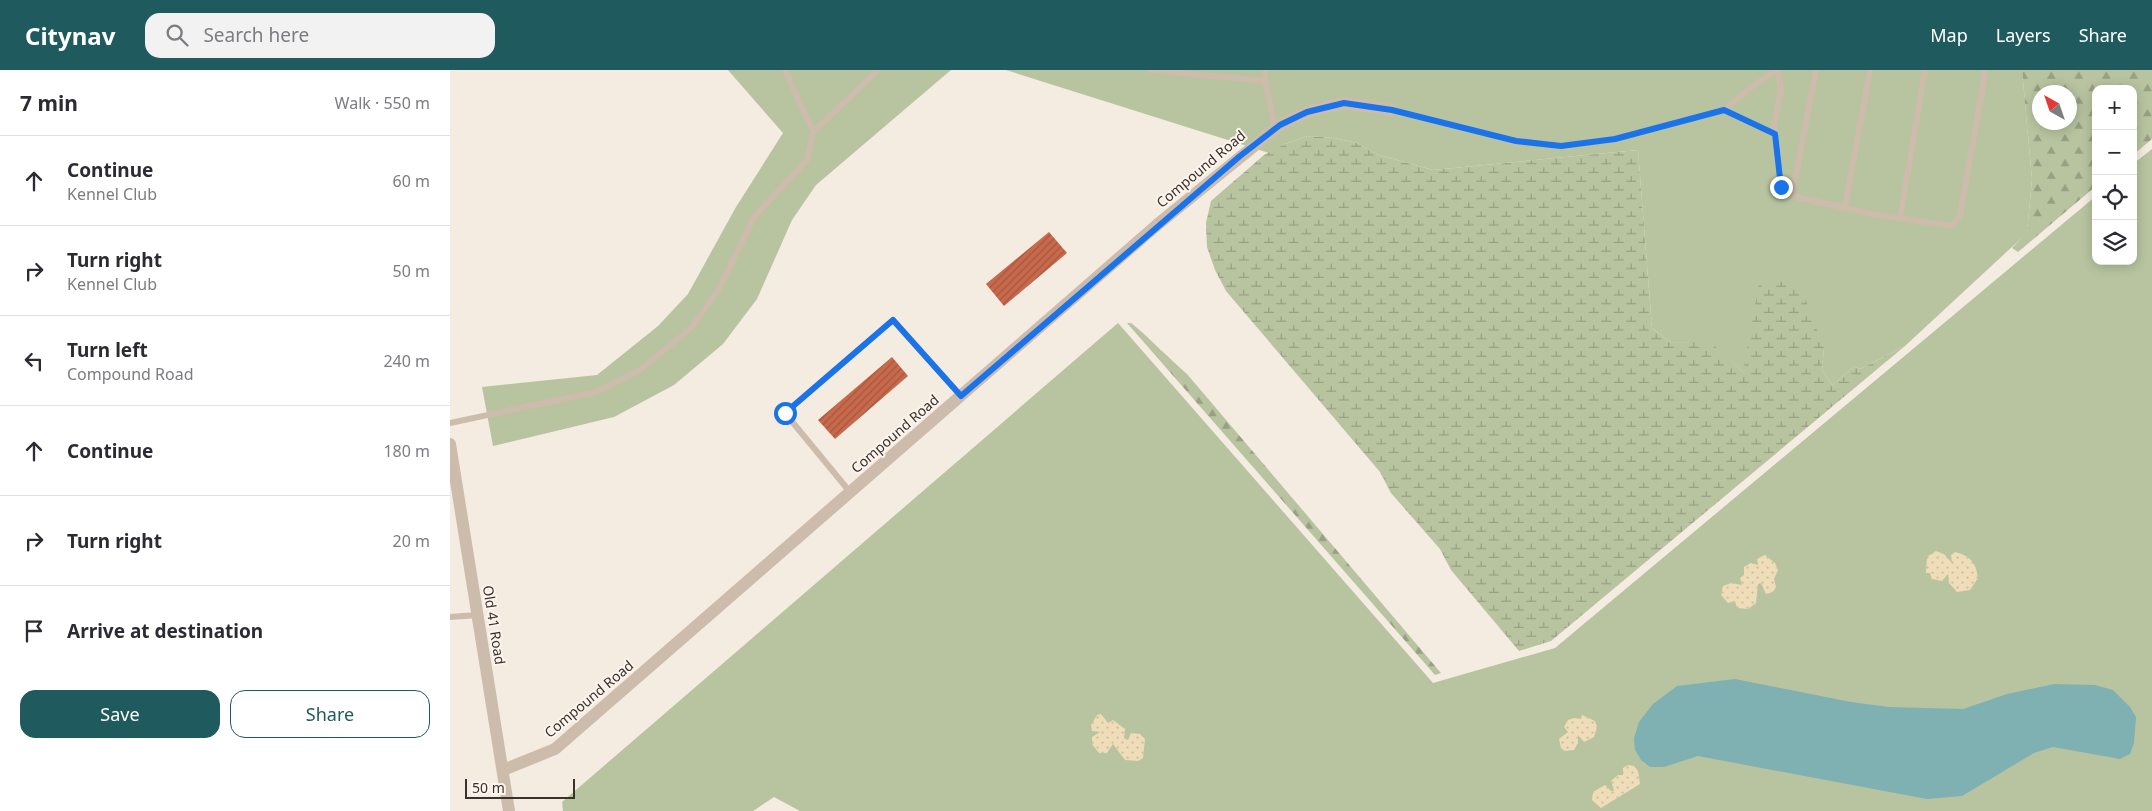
<!DOCTYPE html>
<meta charset="utf-8">
<style>
body{margin:0;font-family:"Noto Sans",sans-serif;background:#f2f2f3;color:#2b2b33}
.controls{position:absolute;right:15px;top:15px;display:grid;overflow:hidden;border-radius:10px;box-shadow:0 2px 12px #0003}
.controls button{width:45px;height:45px;display:grid;place-items:center;padding:0;border:0;border-bottom:1px solid #e1e1e2;background:#fff;color:#2b2b33;font:25px sans-serif}
.compass{position:absolute;left:1582px;top:15px;width:45px;height:45px;border-radius:50%;background:#fff;box-shadow:0 2px 12px #0003;rotate:320deg}
.scale{position:absolute;left:15px;bottom:12px;width:110px;box-sizing:border-box;padding-left:5px;border:2px solid #3b302b;border-top:0;font-size:14px;line-height:18px;white-space:nowrap;color:#3b302b;-webkit-text-stroke:4px #fbf5ee;paint-order:stroke}
.stop{position:absolute;width:15px;height:15px;margin:-11px;border:4px solid #1a73e8;border-radius:50%;background:#fff}
.stop.end{background:#1a73e8;border-color:#fff;box-shadow:0 1px 5px #0008}
.list{margin:0;padding:0;list-style:none}
h2{display:flex;justify-content:space-between;align-items:center;height:65px;margin:0;padding:0 20px;font-size:21px}
h2 small{font-size:16px;font-weight:400;color:#7c7c81}
.list li{display:grid;grid-template-columns:32px 1fr auto;gap:15px;align-items:center;box-sizing:border-box;height:90px;padding:0 20px;border-top:1px solid #e1e1e2}
.list b{display:block;font-size:19px;white-space:nowrap}
.list p{margin:0;font-size:16px;white-space:nowrap;color:#7c7c81}
.list em{font-size:16px;font-style:normal;color:#7c7c81}
.actions{display:flex;gap:10px;padding:15px 20px}
.actions a{flex:1;padding:11px 0;border:1px solid #1f5a5e;border-radius:15px;text-align:center;font-size:18px;color:#1f5a5e}
.actions .main{background:#1f5a5e;color:#fff}
.icon{flex:none;width:28px;height:28px;fill:none;stroke:currentColor;stroke-width:2;stroke-linecap:round;stroke-linejoin:round}
.map{position:relative;flex:none;width:1702px;height:741px;overflow:hidden}
header{display:flex;align-items:center;gap:30px;box-sizing:border-box;height:70px;padding:0 25px;background:#1f5a5e;color:#fff}
header strong{font-size:24px}
nav{display:flex;gap:28px;margin-inline-start:auto;font-size:18px}
.search{width:350px;height:45px;background:#f2f2f3;display:flex;align-items:center;gap:12px;box-sizing:border-box;padding:0 18px;border-radius:15px;color:#7c7c81;font-size:19px}
main{display:flex}
aside{flex:1;background:#fff}
.map>svg:first-child{display:block}
.grass{fill:#b8c4a0}
.forest{fill:url(#forest-firs);fill-rule:evenodd}
.wetland{fill:url(#wetland-marsh)}
.sand{fill:url(#sand-dots)}
.water{fill:#7fb0b2}
.building{fill:url(#building-hatch)}
.lines{fill:none;stroke-linecap:round;stroke-linejoin:round}
.service{stroke:#cdbbac;stroke-width:6}
.minor{stroke:#cdbbac;stroke-width:12}
.tertiary{stroke:#cdbbac;stroke-width:12}
.route{stroke:#1a73e8;stroke-width:6}
.labels{text-anchor:middle;stroke-width:4;stroke-linejoin:round;paint-order:stroke}
.street-label{font-size:14px;fill:#3b302b;stroke:#fbf5ee}
</style>
<header>
<strong>Citynav</strong>
<div class="search"><svg class="icon" aria-label="search" viewBox="0 0 24 24"><circle cx="10" cy="10" r="6"/><path d="M15 15l6 6"/></svg>Search here</div>
<nav><a>Map</a><a>Layers</a><a>Share</a></nav>
</header>
<main>
<aside>
<h2>7 min<small>Walk · 550 m</small></h2>
<ul class="list">
<li><svg class="icon" aria-label="ahead" viewBox="0 0 24 24"><path d="M12 20V5M6 11l6-6 6 6"/></svg><div><b>Continue</b><p>Kennel Club</p></div><em>60 m</em></li>
<li><svg class="icon" aria-label="right" viewBox="0 0 24 24"><path d="M7 20v-9h11M14 6l5 5-5 5"/></svg><div><b>Turn right</b><p>Kennel Club</p></div><em>50 m</em></li>
<li><svg class="icon" aria-label="left" viewBox="0 0 24 24"><path d="M17 20v-9H6M10 6l-5 5 5 5"/></svg><div><b>Turn left</b><p>Compound Road</p></div><em>240 m</em></li>
<li><svg class="icon" aria-label="ahead" viewBox="0 0 24 24"><path d="M12 20V5M6 11l6-6 6 6"/></svg><div><b>Continue</b></div><em>180 m</em></li>
<li><svg class="icon" aria-label="right" viewBox="0 0 24 24"><path d="M7 20v-9h11M14 6l5 5-5 5"/></svg><div><b>Turn right</b></div><em>20 m</em></li>
<li><svg class="icon" aria-label="arrive" viewBox="0 0 24 24"><path d="M6 21V4h12l-3 4 3 4H6"/></svg><div><b>Arrive at destination</b></div></li>
</ul>
<div class="actions"><a class="main">Save</a><a>Share</a></div>
</aside>
<div class="map">
<svg width="1702" height="741" viewBox="0 0 1702 741">
<defs>
<pattern id="forest-firs" width="22" height="20" patternUnits="userSpaceOnUse" patternTransform="scale(1.25)"><rect width="22" height="20" fill="#b8c4a0"/><path d="M5 1l3.5 6h-7zM16 11l3.5 6h-7z" fill="#97a083"/></pattern>
<pattern id="wetland-marsh" width="20" height="14" patternUnits="userSpaceOnUse" patternTransform="scale(1.25)"><rect width="20" height="14" fill="#b8c4a0"/><path d="M1 5h8M5 5V1M11 12h8M15 12V8" fill="none" stroke="#97a083"/></pattern>
<pattern id="sand-dots" width="8" height="8" patternUnits="userSpaceOnUse" patternTransform="scale(1.25)"><rect width="8" height="8" fill="#efdcb8"/><path d="M2 2h.1M6 6h.1" fill="none" stroke="#cebd9e" stroke-width="1.8" stroke-linecap="round"/></pattern>
<pattern id="building-hatch" width="6" height="6" patternUnits="userSpaceOnUse" patternTransform="scale(1.25)"><rect width="6" height="6" fill="#c8694b"/><path d="M-1 1l2-2M0 6l6-6M5 7l2-2" fill="none" stroke="#a4573f"/></pattern>
</defs>
<rect width="100%" height="100%" fill="#f4ebe1"/>
<path class="grass" d="M278 0H501L366 115 342 150 307 229 273 274 224 315 164 347 43 376 32 317 147 305 208 256 238 224 286 137 333 63Z
M556 0H1572L1582 109 1577 163 1455 276 1410 299 1405 296 1382 315 1372 300 1374 278 1293 302 1259 272 1221 273 1202 258 1188 80 983 100 929 85 907 73 884 68 858 66 835 74 819 83Z
M1702 79V741H350L324 727 303 741H113L112 732 668 253 983 613 1105 578 1646 126V191H1683V94Z"/>
<path class="forest" d="M1572 0H1702V69L1683 85V19H1646V116L1568 182 1562 178 1577 162 1582 109ZM1590 22H1620V52H1590Z
M677 253H681C701 269 717 287 737 304L991 603 985 605Z"/>
<path class="wetland" d="M858 66 884 68 907 73 929 85 983 100 1188 80 1202 258 1221 273 1259 271 1293 302 1310 208 1350 215 1374 278 1372 300 1382 315 1405 296 1410 299 1455 276 1101 571 1069 581 1001 500 990 479 941 423 930 402 776 221 765 200 757 177 756 153 761 131 814 85 835 74Z"/>
<path class="sand" d="M1486 481 1494 484 1502 493 1501 485 1505 482C1520 486 1526 492 1528 508L1520 520 1507 522 1499 513 1498 504 1492 511 1482 509 1480 503H1476L1477 487Z
M1315 485 1325 493 1328 500 1324 509 1326 517 1323 522 1316 524 1311 513 1308 514 1306 533 1298 539 1287 538 1285 531 1278 533 1271 525 1273 516 1281 513 1292 515 1290 508 1294 505V497L1301 493 1308 495 1307 489Z
M651 644 658 653 663 650 675 659 674 668 678 670 681 663 690 664 695 669 693 688 688 691 675 690 663 674 657 683H649L642 674V667L650 662 642 661 641 655 647 645Z
M1132 645 1145 651 1147 657 1144 667 1134 672 1128 665V673L1124 680 1115 681 1111 678 1109 669 1118 662 1114 657 1118 650 1124 648 1131 649Z
M1178 695 1184 696 1188 701 1190 714 1151 738 1142 730 1143 722 1155 715 1161 721H1164L1161 711 1168 705H1173V698Z"/>
<path class="water" d="M1285 609 1401 632 1439 637 1513 639 1557 624 1604 614 1645 615 1663 620 1680 637 1686 647 1684 673 1680 684 1670 689 1603 677 1584 683 1512 726 1477 729 1248 686 1214 697H1200L1191 690 1185 680 1184 668 1189 652 1203 634 1227 616Z"/>
<path class="building" d="M599 162 617 183 554 236 536 214Z
M442 287 458 306 385 369 368 350Z"/>
<g class="lines">
<path class="service" d="M700 0 815 11
M815 0V11L825 58
M1328 0 1331 20 1324 55 1331 117 1342 126 1422 144 1502 156 1510 145 1534 10V0
M942 40 1066 71 1111 76 1165 69 1274 40 1304 15 1327 0
M1274 40 1325 64
M363 62 428 0
M1342 126 1366 0
M1395 137 1420 0
M1450 148 1475 0
M0 353 146 322 190 300 241 258 269 219 304 147 357 90 363 62 335 0
M400 422 335 343 443 250 511 326
M0 547 28 545"/>
<path class="minor" d="M53 700 105 679 708 154 830 55 857 42 894 33 942 40"/>
<path class="tertiary" d="M0 374 59 741"/>
</g>
<g class="lines">
<path class="route" d="M335 343 443 250 511 326 790 86 830 55 857 42 894 33 942 40 1066 71 1111 76 1165 69 1274 40 1325 64 1331 117"/>
</g>
<g class="labels">
<g class="street-label">
<text transform="translate(751 99) rotate(-40)" y="5">Compound Road</text>
<text transform="translate(445 364) rotate(-41)" y="5">Compound Road</text>
<text transform="translate(44 555) rotate(81)" y="5">Old 41 Road</text>
<text transform="translate(139 629) rotate(-40)" y="5">Compound Road</text>
</g>
</g>
</svg>
<div class="controls">
<button>+</button>
<button>−</button>
<button><svg class="icon" aria-label="locate" viewBox="0 0 24 24"><circle cx="12" cy="12" r="6"/><path d="M12 2v4M12 18v4M2 12h4M18 12h4"/></svg></button>
<button><svg class="icon" aria-label="layers" viewBox="0 0 24 24"><path d="M12 4l9 5-9 5-9-5zM3 14l9 5 9-5"/></svg></button>
</div>
<svg class="compass" viewBox="-18 -18 36 36"><path d="M0-13l5 13h-10z" fill="#e53935"/><path d="M0 13l5-13h-10z" fill="#7c7c81"/></svg>
<div class="scale">50 m</div>
<div class="stop" style="left:335px;top:343px"></div>
<div class="stop end" style="left:1331px;top:117px"></div>
</div>
</main>
